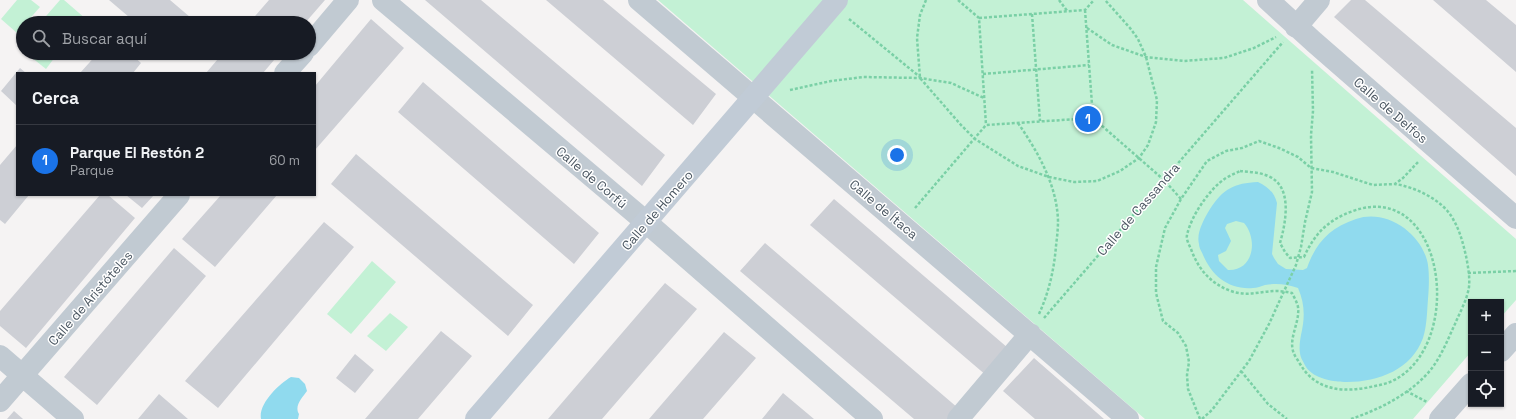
<!DOCTYPE html>
<html lang="es">
<meta charset="utf-8">
<style>
body{margin:0;font-family:"Space Grotesk",sans-serif;background:#20242c;color:#f1f3f6}
.controls{position:absolute;right:12px;bottom:12px;display:grid;overflow:hidden;border-radius:0px;box-shadow:0 1px 3px #0004}
.controls button{width:36px;height:36px;display:grid;place-items:center;padding:0;border:0;border-bottom:1px solid #363941;background:#171b24;color:#f1f3f6;font:20px sans-serif}
.you{position:absolute;left:897px;top:155px;width:14px;height:14px;margin:-10px;border:3px solid #fff;border-radius:50%;background:#1a73e8;box-shadow:0 0 0 6px #1a73e833}
.badge{display:grid;place-items:center;width:26px;height:26px;border-radius:50%;background:#1a73e8;color:#fff;font-size:13px;font-weight:700}
.pin{position:absolute;translate:-50% -50%;border:2px solid #fff;box-shadow:0 1px 4px #0006}
.list{margin:0;padding:0;list-style:none}
h2{display:flex;justify-content:space-between;align-items:center;height:52px;margin:0;padding:0 16px;font-size:17px}
h2 small{font-size:13px;font-weight:400;color:#9ea1a6}
.list li{display:grid;grid-template-columns:26px 1fr auto;gap:12px;align-items:center;box-sizing:border-box;height:72px;padding:0 16px;border-top:1px solid #363941}
.list b{display:block;font-size:15px;white-space:nowrap}
.list p{margin:0;font-size:13px;white-space:nowrap;color:#9ea1a6}
.list em{font-size:13px;font-style:normal;color:#9ea1a6}
.icon{flex:none;width:22px;height:22px;fill:none;stroke:currentColor;stroke-width:2;stroke-linecap:round;stroke-linejoin:round}
.map{position:relative;flex:none;width:1516px;height:419px;overflow:hidden}
.search{position:absolute;background:#171b24;box-shadow:0 1px 3px #0004;left:16px;top:16px;width:300px;height:44px;display:flex;align-items:center;gap:10px;box-sizing:border-box;padding:0 14px;border-radius:22px;color:#9ea1a6;font-size:15px}
.panel{position:absolute;background:#171b24;box-shadow:0 1px 3px #0004;left:16px;top:72px;width:300px;height:124px;border-radius:0px}
.map>svg:first-child{display:block}
.green{fill:#c3f1d5}
.water{fill:#90daee;fill-rule:evenodd}
.building{fill:#cdcfd5}
.lines{fill:none;stroke-linecap:round;stroke-linejoin:round}
.path{stroke:#7ad0a6;stroke-width:2.5;stroke-dasharray:3 2;stroke-linecap:butt}
.street{stroke:#c1cad2;stroke-width:22}
.secondary{stroke:#c1cbd6;stroke-width:22}
.labels{text-anchor:middle;stroke-width:3;stroke-linejoin:round;paint-order:stroke}
.street-label{font-size:13px;fill:#4a5661;stroke:#fff}
</style>
<div class="map">
<svg width="1516" height="419" viewBox="0 0 1516 419">
<rect width="100%" height="100%" fill="#f5f3f3"/>
<path class="green" d="M17 0H31L40 7 26 23H23V26L17 33 1 19Z
M60 0H64L86 19 83 23H40Z
M658 0H1243L1516 239V300L1501 317V302H1471V352L1413 419H1145Z
M26 53H58L46 69Z
M372 261 396 282 351 334 327 314Z
M390 313 408 327 386 351 367 336Z"/>
<path class="water" d="M1258 182C1268 187 1274 192 1277 203L1272 254 1274 258 1278 264 1286 269 1303 270 1307 268C1316 242 1330 228 1356 219 1384 209 1417 230 1426 257 1430 267 1429 287 1428 299 1427 311 1427 326 1423 338 1412 369 1379 382 1347 382 1334 382 1314 379 1306 367 1304 363 1300 357 1300 353 1299 348 1300 340 1301 335 1305 318 1305 304 1298 288 1286 284 1277 283 1265 285 1261 286 1257 288 1253 288 1229 290 1212 276 1203 255 1202 252 1199 248 1199 244 1196 233 1204 219 1210 209 1223 189 1234 183 1258 182ZM1236 221 1244 223C1258 239 1254 271 1228 270L1219 261 1218 255 1226 251 1231 241 1225 228 1227 224Z
M291 377 299 378 305 384 307 391C302 398 294 406 299 414L298 419H261C258 404 279 384 291 377Z"/>
<path class="building" d="M109 0H170L197 23H136Z
M269 0H325L305 23H249Z
M425 0H481L665 155 642 186Z
M546 0H603L716 94 693 125Z
M1351 0H1365L1516 128V176L1334 17Z
M1433 0H1486L1516 25V72Z
M371 19 404 48 315 150V86Z
M98 53H130L141 63 133 73H80Z
M223 53H280L263 73H206Z
M20 68 26 73H17V106L1 91Z
M423 82 599 233 574 264 398 112Z
M17 145V195H29L5 224 0 220V165Z
M356 154 533 305 508 336 331 184Z
M100 195H108L135 218 26 348 0 326V311Z
M126 195H154L142 208Z
M221 195H277L215 267 182 239Z
M834 199 1008 348 987 376 810 225Z
M324 222 354 247 218 408 185 381Z
M765 243 958 408 948 419H914L740 271Z
M174 248 206 276 97 405 64 377Z
M665 283 697 309 602 419H548Z
M441 331 472 356 418 419H365Z
M724 332 756 358 703 419H649Z
M355 354 374 370 355 393 336 378Z
M1034 358 1104 419H1035L1003 391Z
M783 393 814 419H762Z
M159 394 188 419H138Z
M14 411 23 419H7Z"/>
<g class="lines">
<path class="path" d="M926 0 920 15 917 38 920 78 961 125 975 139 1018 166 1049 177 1074 182 1097 181 1120 171 1139 158 1148 145 1156 122 1157 100 1146 57 1138 39 1130 28 1105 0
M958 0 979 18 986 125
M1059 0 1068 12
M1085 10 1093 118 1164 180 1181 199
M1032 14 1040 121
M979 18 1085 10 1094 0
M849 19 920 77
M1087 28 1112 45 1146 57 1184 61 1224 58 1254 48 1276 37
M983 74 1089 65
M790 90 831 81 863 77 920 78 951 83 984 98
M1018 123C1038 152 1057 185 1058 221 1058 229 1057 238 1056 246 1054 270 1049 292 1039 314
M1240 171C1249 172 1259 172 1268 176 1293 186 1286 222 1280 243L1285 252 1290 258 1304 257C1315 233 1328 220 1353 211 1446 178 1467 349 1390 382 1385 384 1380 385 1375 386 1345 393 1315 392 1299 362 1297 359 1294 355 1293 351 1289 337 1300 322 1298 307 1297 302 1294 297 1292 293 1287 292 1282 291 1277 291 1261 291 1247 297 1231 291 1211 284 1198 269 1191 249 1189 245 1186 239 1187 235 1191 216 1210 188 1226 178 1231 175 1236 173 1240 171Z
M915 208 986 125 1093 118
M1468 273 1516 271
M1044 318 1283 42
M1241 371 1268 404 1287 419
M1406 391 1427 402
M1200 419 1188 389 1187 375 1189 362 1186 346 1178 333 1163 321 1156 293V267L1165 228 1181 199 1207 161 1226 151 1242 148 1259 141 1279 148 1298 157 1311 168 1333 172 1373 185 1395 184 1403 178 1419 161
M1202 419 1212 410 1249 361 1269 324 1296 265 1301 247 1305 222 1312 192 1311 135 1313 111 1312 69
M1351 419C1378 410 1408 395 1427 374 1440 360 1447 341 1455 324 1460 312 1467 300 1469 287 1470 277 1468 266 1466 256 1463 243 1460 231 1453 219 1443 200 1415 187 1395 184"/>
<path class="street" d="M383 0 646 222 872 419
M639 0 1128 419
M1268 0 1314 42 1516 218
M1296 27 1319 0
M309 46 348 0
M285 73 303 53
M1501 351 1516 334
M0 356 73 419
M0 401 179 195
M958 419 1030 334
M1440 419 1471 384"/>
<path class="secondary" d="M476 419 837 0"/>
</g>
<g class="labels">
<g class="street-label">
<text transform="translate(1391 110) rotate(41)" y="5">Calle de Delfos</text>
<text transform="translate(592 177) rotate(40)" y="5">Calle de Corfú</text>
<text transform="translate(884 209) rotate(40)" y="5">Calle de Ítaca</text>
<text transform="translate(1138 209) rotate(-49)" y="5">Calle de Cassandra</text>
<text transform="translate(657 210) rotate(-49)" y="5">Calle de Homero</text>
<text transform="translate(90 298) rotate(-49)" y="5">Calle de Aristóteles</text>
</g>
</g>
</svg>
<div class="controls">
<button>+</button>
<button>−</button>
<button><svg class="icon" aria-label="locate" viewBox="0 0 24 24"><circle cx="12" cy="12" r="6"/><path d="M12 2v4M12 18v4M2 12h4M18 12h4"/></svg></button>
</div>
<div class="you"></div>
<div class="pin badge" style="left:1088px;top:119px">1</div>
<div class="search"><svg class="icon" aria-label="search" viewBox="0 0 24 24"><circle cx="10" cy="10" r="6"/><path d="M15 15l6 6"/></svg>Buscar aquí</div>
<section class="panel">
<h2>Cerca<small></small></h2>
<ul class="list">
<li><span class="badge">1</span><div><b>Parque El Restón 2</b><p>Parque</p></div><em>60 m</em></li>
</ul>
</section>
</div>
